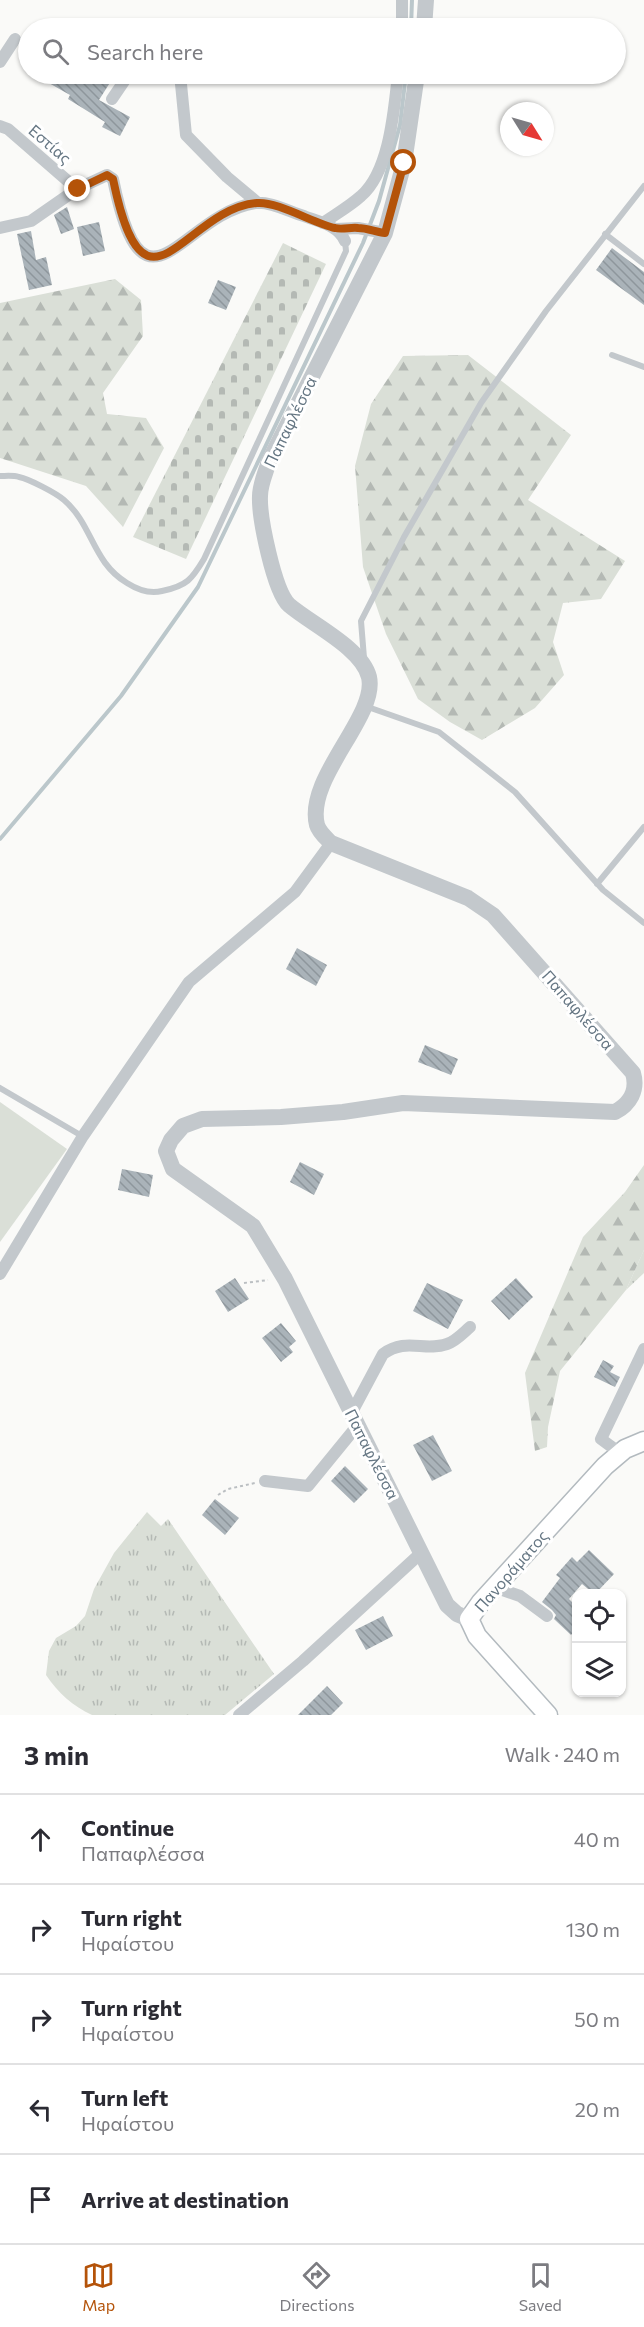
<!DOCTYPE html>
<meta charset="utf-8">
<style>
body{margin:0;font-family:Commissioner,sans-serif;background:#f2f2f3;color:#2b2b33}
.controls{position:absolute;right:18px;bottom:18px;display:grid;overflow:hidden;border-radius:12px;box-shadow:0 2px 4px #0004}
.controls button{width:54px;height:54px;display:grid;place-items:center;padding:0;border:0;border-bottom:2px solid #e1e1e2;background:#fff;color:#2b2b33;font:30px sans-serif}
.compass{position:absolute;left:500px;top:102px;width:54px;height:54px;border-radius:50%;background:#fff;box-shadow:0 2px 4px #0004;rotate:127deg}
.stop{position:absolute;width:18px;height:18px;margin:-14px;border:4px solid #b45309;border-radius:50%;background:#fff}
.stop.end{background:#b45309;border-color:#fff;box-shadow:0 2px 6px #0008}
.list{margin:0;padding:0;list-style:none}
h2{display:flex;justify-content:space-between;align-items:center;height:78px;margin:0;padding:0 24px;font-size:26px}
h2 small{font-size:20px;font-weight:400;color:#7c7c81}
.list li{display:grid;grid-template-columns:39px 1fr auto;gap:18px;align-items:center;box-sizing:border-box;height:90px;padding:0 24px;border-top:2px solid #e1e1e2}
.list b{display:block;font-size:22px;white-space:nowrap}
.list p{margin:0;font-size:20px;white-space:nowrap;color:#7c7c81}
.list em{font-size:20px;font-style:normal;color:#7c7c81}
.icon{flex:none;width:33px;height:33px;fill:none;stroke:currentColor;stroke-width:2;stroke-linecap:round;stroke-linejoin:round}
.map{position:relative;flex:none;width:644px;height:1715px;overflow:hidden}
.search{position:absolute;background:#fff;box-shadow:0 2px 4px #0004;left:18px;right:18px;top:18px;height:66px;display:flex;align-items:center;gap:15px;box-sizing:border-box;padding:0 21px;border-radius:33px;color:#7c7c81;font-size:22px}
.sheet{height:528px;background:#fff}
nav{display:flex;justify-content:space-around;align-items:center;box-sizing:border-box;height:84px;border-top:2px solid #e1e1e2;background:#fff;font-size:16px;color:#7c7c81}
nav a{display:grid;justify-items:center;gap:3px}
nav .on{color:#b45309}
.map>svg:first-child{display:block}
.grass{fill:url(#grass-tufts)}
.forest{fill:url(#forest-firs)}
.cemetery{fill:url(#cemetery-stones)}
.park{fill:#dadfd7}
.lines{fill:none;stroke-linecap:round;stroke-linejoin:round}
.stream{stroke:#bbc7cb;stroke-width:4}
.building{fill:url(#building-back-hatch)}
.secondary-casing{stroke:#b3babf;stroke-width:21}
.path{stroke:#bbbfc2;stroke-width:2;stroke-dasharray:3 3;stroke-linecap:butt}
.service{stroke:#c3c8cc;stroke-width:6}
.minor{stroke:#c3c8cc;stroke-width:12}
.tertiary{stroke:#c3c8cc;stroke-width:16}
.secondary{stroke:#fff;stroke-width:18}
.route{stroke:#b45309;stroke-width:8}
.labels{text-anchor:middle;stroke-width:6;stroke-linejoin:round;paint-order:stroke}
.street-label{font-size:16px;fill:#657683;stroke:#fff}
</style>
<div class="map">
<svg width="644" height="1715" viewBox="0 0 644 1715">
<defs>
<pattern id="grass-tufts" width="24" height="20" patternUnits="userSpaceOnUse" patternTransform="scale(1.5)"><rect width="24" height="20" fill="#dadfd7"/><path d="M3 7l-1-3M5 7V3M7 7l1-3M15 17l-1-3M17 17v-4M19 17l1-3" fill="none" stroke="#b4b9b4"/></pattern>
<pattern id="forest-firs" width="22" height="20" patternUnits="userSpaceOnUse" patternTransform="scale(1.5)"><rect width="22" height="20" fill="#dadfd7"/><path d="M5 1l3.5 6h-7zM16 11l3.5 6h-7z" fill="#b4b9b4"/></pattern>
<pattern id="cemetery-stones" width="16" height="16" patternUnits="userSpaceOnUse" patternTransform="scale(1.5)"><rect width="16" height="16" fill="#dadfd7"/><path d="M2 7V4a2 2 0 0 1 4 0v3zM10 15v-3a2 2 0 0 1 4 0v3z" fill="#b4b9b4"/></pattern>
<pattern id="building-back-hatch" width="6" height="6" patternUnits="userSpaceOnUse" patternTransform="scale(1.5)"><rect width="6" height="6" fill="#aab3b9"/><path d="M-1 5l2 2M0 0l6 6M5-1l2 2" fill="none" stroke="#8e969c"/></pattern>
</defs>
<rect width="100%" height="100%" fill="#fafaf8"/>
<path class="grass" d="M644 1250V1273L626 1290 643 1252Z
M147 1512 161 1526 168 1519 274 1674 225 1715H92C73 1706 58 1693 46 1675L49 1651 56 1638 76 1626 85 1616 94 1589 114 1553Z"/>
<path class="forest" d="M115 279 141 300 143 336 103 393 107 414 146 418 164 448 123 527 86 486 0 458V303Z
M468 355 571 435 528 500 625 561 601 599 563 603 553 642 564 675 535 708 482 740 450 722 418 699 386 634 363 567 355 466 371 404 403 356Z
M644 1165V1250L626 1290 560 1371 548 1427 547 1447 535 1451 525 1373 583 1237 625 1192Z"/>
<path class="cemetery" d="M283 243 326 264 186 559 133 537Z"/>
<path class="park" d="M0 1102 67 1149 0 1242Z"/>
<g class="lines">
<path class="stream" d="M411 28 412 0
M0 839 121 696 198 587 363 243 379 201 400 125 406 74"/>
</g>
<path class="building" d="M33 74H70L85 82 90 74H99L111 81 99 100 130 117 120 136 102 127 105 122 68 99 70 95Z
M67 207 74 229 61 234 54 215Z
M99 222 105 251 83 256 77 227Z
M31 231 36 260 46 257 52 285 29 290 17 234Z
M612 248 644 272V305L596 270Z
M218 280 236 287 226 310 208 303Z
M297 948 327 965 316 986 286 969Z
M425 1045 458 1059 451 1075 418 1062Z
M300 1162 324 1174 314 1195 290 1182Z
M122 1169 153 1175 149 1197 118 1190Z
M235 1278 249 1299 228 1312 215 1291Z
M516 1278 533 1297 509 1320 491 1301Z
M427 1283 463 1300 448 1329 413 1311Z
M281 1323 296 1341 289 1347 293 1352 281 1362 262 1338Z
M603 1360 614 1366 610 1372 620 1377 615 1387 594 1377Z
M433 1435 452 1471 432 1481 413 1445Z
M345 1466 368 1489 354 1503 331 1481Z
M215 1499 239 1518 225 1535 202 1515Z
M589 1550 614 1574 596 1593H593L582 1584 569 1599 576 1606V1629L571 1635 554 1619 556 1615 552 1610 542 1602 560 1578 556 1575 572 1557 577 1562Z
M383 1616 393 1636 366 1650 355 1630Z
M327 1686 343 1703 331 1715H298Z"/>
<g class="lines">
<g class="secondary-casing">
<path id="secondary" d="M548 1715 477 1636 469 1619 481 1602 605 1466 625 1449 644 1441"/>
</g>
<path class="path" d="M244 1283 268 1280
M218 1495 228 1489 255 1483"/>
<path class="service" d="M605 234 644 264
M612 355 644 367
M0 476C6 476 13 475 19 477 29 479 56 493 64 500 93 525 92 562 127 583 138 590 150 594 162 591 187 586 192 579 204 559L346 251 345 241
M364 658 361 621 404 537 481 403 546 311 644 186
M365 706 439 732 515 792 603 890 644 923
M597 884 644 827
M0 1088 82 1136"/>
<path class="minor" d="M402 0V28
M0 62 15 39
M180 74 186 135 227 177 258 203
M112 99 129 74
M0 126 8 129 77 189
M323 223C336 214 350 206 361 196 390 171 394 109 398 74
M0 228 31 221 77 189 107 175 113 179C144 331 180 215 255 203 270 201 290 212 304 216 319 222 338 225 345 241
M336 229 358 228 385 233
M0 1274 83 1136 189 982 295 892 331 843
M351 1414 383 1354C406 1337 424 1352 447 1344 456 1341 463 1333 470 1327
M620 1453 601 1439 644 1349
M265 1481 308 1486 357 1426
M494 1587 520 1596 547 1616
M239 1715 303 1661 421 1553"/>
<path class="tertiary" d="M424 28 426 0
M417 74 404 163 385 233 269 461C266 472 260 484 260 496 259 517 274 591 289 605 311 624 362 648 369 677 378 716 305 778 317 825 319 832 326 838 331 843L468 898 493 915 633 1073C638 1090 630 1104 615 1112L403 1103 343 1112 281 1117 202 1119 183 1126 171 1140 166 1151 173 1169 253 1226 285 1279 447 1605 457 1614 469 1619"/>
<use href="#secondary" class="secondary"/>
</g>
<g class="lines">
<path class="route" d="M78 189 107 175 113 179C145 335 184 209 257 203 277 201 315 224 335 228 342 230 351 227 358 228 367 228 376 232 385 233L404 163"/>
</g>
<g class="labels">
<g class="street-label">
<text transform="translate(50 144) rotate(41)" y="6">Εστίας</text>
<text transform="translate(290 422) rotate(-64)" y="6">Παπαφλέσσα</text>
<text transform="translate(578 1010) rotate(49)" y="6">Παπαφλέσσα</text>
<text transform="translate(372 1454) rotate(63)" y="6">Παπαφλέσσα</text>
<text transform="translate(511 1571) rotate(-49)" y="6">Πανοράματος</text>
</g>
</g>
</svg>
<div class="controls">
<button><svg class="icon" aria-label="locate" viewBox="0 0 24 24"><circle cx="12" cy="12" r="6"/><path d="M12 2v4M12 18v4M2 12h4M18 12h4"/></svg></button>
<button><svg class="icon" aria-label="layers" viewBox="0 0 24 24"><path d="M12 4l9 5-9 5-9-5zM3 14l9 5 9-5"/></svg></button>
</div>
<svg class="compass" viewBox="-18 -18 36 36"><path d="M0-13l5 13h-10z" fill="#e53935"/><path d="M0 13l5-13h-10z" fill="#7c7c81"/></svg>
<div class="stop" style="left:404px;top:163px"></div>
<div class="stop end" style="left:78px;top:189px"></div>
<div class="search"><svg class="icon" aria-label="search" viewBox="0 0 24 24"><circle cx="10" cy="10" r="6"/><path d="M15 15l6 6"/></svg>Search here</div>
</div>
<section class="sheet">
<h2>3 min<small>Walk · 240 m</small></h2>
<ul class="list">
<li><svg class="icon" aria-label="ahead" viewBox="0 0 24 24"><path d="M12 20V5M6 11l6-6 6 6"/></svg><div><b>Continue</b><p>Παπαφλέσσα</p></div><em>40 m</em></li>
<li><svg class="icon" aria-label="right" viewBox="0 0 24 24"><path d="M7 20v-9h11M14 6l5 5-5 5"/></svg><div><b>Turn right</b><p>Ηφαίστου</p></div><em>130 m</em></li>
<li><svg class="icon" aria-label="right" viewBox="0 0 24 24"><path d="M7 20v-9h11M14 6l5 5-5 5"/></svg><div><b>Turn right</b><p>Ηφαίστου</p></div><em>50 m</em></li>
<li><svg class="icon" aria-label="left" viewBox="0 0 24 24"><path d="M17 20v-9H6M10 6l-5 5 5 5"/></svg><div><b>Turn left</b><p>Ηφαίστου</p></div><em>20 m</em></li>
<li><svg class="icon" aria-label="arrive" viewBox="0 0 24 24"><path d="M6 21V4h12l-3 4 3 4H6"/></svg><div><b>Arrive at destination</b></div></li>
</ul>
</section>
<nav>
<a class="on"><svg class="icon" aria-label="map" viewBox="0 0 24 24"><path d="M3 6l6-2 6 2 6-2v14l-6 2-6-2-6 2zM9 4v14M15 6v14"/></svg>Map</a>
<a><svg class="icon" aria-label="directions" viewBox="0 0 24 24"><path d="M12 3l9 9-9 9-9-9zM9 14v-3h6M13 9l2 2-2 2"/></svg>Directions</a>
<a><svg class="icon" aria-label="saved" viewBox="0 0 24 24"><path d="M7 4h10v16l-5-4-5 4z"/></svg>Saved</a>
</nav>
